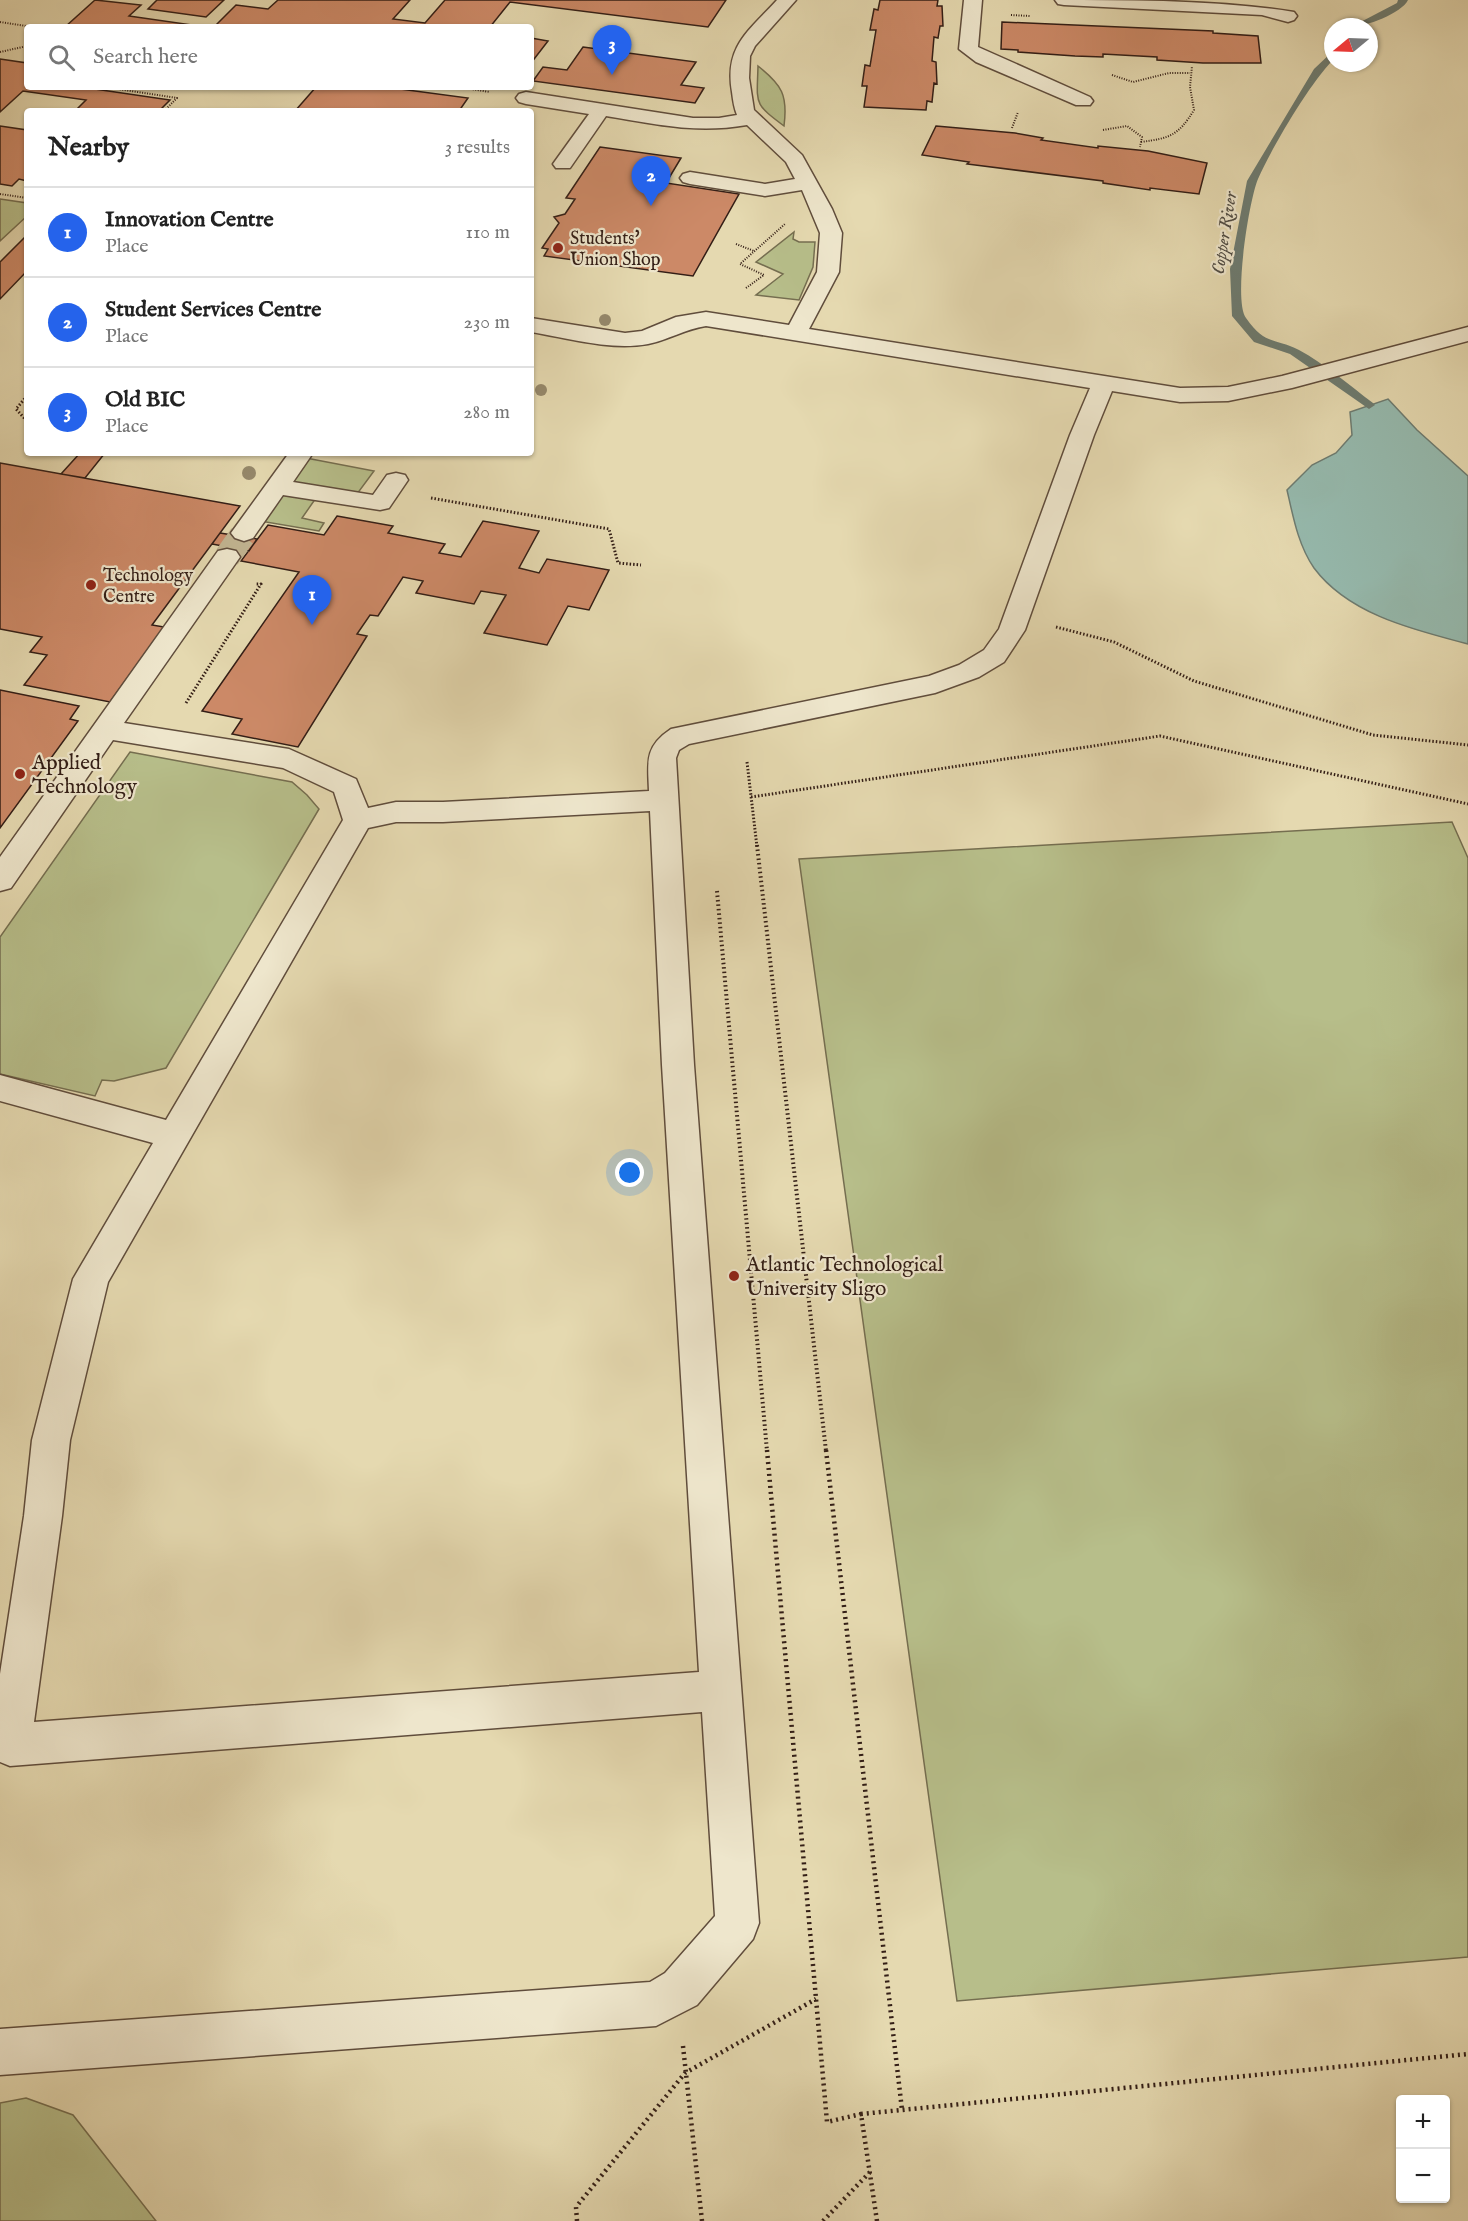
<!DOCTYPE html>
<meta charset="utf-8">
<style>
body{margin:0;font-family:"IM FELL English",serif;background:#f6f6f6;color:#222}
.controls{position:absolute;right:18px;bottom:18px;display:grid;overflow:hidden;border-radius:6px;box-shadow:0 2px 4px #0004}
.controls button{width:54px;height:54px;display:grid;place-items:center;padding:0;border:0;border-bottom:2px solid #e0e0e0;background:#fff;color:#222;font:30px sans-serif}
.compass{position:absolute;left:1324px;top:18px;width:54px;height:54px;border-radius:50%;background:#fff;box-shadow:0 2px 4px #0004;rotate:251deg}
.you{position:absolute;left:630px;top:1173px;width:21px;height:21px;margin:-15px;border:4px solid #fff;border-radius:50%;background:#1a73e8;box-shadow:0 0 0 9px #1a73e833}
.badge{display:grid;place-items:center;width:39px;height:39px;border-radius:50%;background:#2563eb;color:#fff;font-size:20px;font-weight:700}
.pin{position:absolute;translate:-50% -50px;filter:drop-shadow(0 2px 3px #0008)}
.pin::after{content:'';position:absolute;top:32px;width:21px;height:18px;background:inherit;clip-path:polygon(0 0,100% 0,50% 100%)}
.list{margin:0;padding:0;list-style:none}
h2{display:flex;justify-content:space-between;align-items:center;height:78px;margin:0;padding:0 24px;font-size:26px}
h2 small{font-size:20px;font-weight:400;color:#767676}
.list li{display:grid;grid-template-columns:39px 1fr auto;gap:18px;align-items:center;box-sizing:border-box;height:90px;padding:0 24px;border-top:2px solid #e0e0e0}
.list b{display:block;font-size:22px;white-space:nowrap}
.list p{margin:0;font-size:20px;white-space:nowrap;color:#767676}
.list em{font-size:20px;font-style:normal;color:#767676}
.icon{flex:none;width:33px;height:33px;fill:none;stroke:currentColor;stroke-width:2;stroke-linecap:round;stroke-linejoin:round}
.map{position:relative;flex:none;width:1468px;height:2221px;overflow:hidden}
.search{position:absolute;background:#fff;box-shadow:0 2px 4px #0004;left:24px;top:24px;width:510px;height:66px;display:flex;align-items:center;gap:15px;box-sizing:border-box;padding:0 21px;border-radius:6px;color:#767676;font-size:22px}
.panel{position:absolute;background:#fff;box-shadow:0 2px 4px #0004;left:24px;top:108px;width:510px;height:348px;border-radius:6px}
.map>svg:first-child{display:block}
.green{fill:#b7be8a;stroke:#756e50;stroke-width:1.5}
.water{fill:#96baae;stroke:#6e7c71;stroke-width:1.5}
.lines{fill:none;stroke-linecap:round;stroke-linejoin:round}
.stream{fill:#6e7c71;fill-rule:evenodd}
.building{fill:#cc8967;stroke:#331e16;stroke-width:1.5}
.minor-tunnel{stroke:#c1b491;stroke-width:26;stroke-dasharray:26 13;stroke-linecap:butt}
.minor-casing{stroke:#604d3c;stroke-width:3}
.path-far3{stroke:#331e16;stroke-width:2;stroke-dasharray:1 1.5;stroke-linecap:butt}
.path-far2{stroke:#331e16;stroke-width:3;stroke-dasharray:1.5 2;stroke-linecap:butt}
.path-far1{stroke:#331e16;stroke-width:4;stroke-dasharray:1.5 3;stroke-linecap:butt}
.path{stroke:#331e16;stroke-width:4.5;stroke-dasharray:2 4;stroke-linecap:butt}
.minor{fill:#eee6cc;fill-rule:evenodd}
.tree{fill:#95886b}
.poi-dot{fill:#8f2418;stroke:#eee6cc;stroke-width:2}
.labels{text-anchor:middle;stroke-width:4.5;stroke-linejoin:round;paint-order:stroke}
.far-water-label{font-size:18px;font-style:italic;fill:#514d44;stroke:#eee6cc}
.far-poi-label{font-size:18px;fill:#331e16;stroke:#eee6cc;text-anchor:start}
.poi-label{font-size:21px;fill:#331e16;stroke:#eee6cc;text-anchor:start}
</style>
<div class="map">
<svg width="1468" height="2221" viewBox="0 0 1468 2221">
<rect width="100%" height="100%" fill="#e5d9b0"/>
<filter id="stains"><feTurbulence type="fractalNoise" baseFrequency=".00333" numOctaves="4"/><feColorMatrix values="0 0 0 0 .2 0 0 0 0 .09 0 0 0 0 .02 0 0 0 .5 -.17"/></filter>
<radialGradient id="worn" r=".72"><stop offset=".6" stop-color="#630" stop-opacity="0"/><stop offset="1" stop-color="#630" stop-opacity=".3"/></radialGradient>
<path class="green" d="M758 66C782 85 788 95 784 126 753 103 757 104 758 66Z
M0 199 27 203V216L0 241Z
M794 232 793 239 799 242H815L813 267 799 300 756 295 783 274 756 262Z
M306 458 374 471 357 494 290 482Z
M281 491 316 498 302 518 324 523 319 531 260 521Z
M130 752 292 782 307 795 319 809 166 1068 114 1081 102 1080 95 1096 0 1074V937Z
M1452 822 1468 858V1957L957 2001 799 859Z
M26 2098 73 2115 156 2221H0V2103Z"/>
<path class="water" d="M1388 399 1417 430 1468 476V644C1415 630 1349 615 1314 568 1298 545 1293 516 1287 490L1312 465 1336 453 1352 435 1350 412Z"/>
<g class="lines">
<path class="stream" d="M1398 0H1408C1402 13 1365 27 1351 27L1397 3Z
M1333 51V60C1308 86 1273 146 1258 179 1249 200 1233 301 1246 318 1266 346 1273 337 1299 350 1325 364 1349 385 1373 403L1375 405 1369 409 1290 354 1254 342 1232 316 1230 269 1247 181 1314 69Z"/>
</g>
<path class="building" d="M95 0 141 5 129 16 192 25 190 27H65Z
M157 0H224L206 17 148 9Z
M278 0H410L393 19 425 23 445 0H726L708 27 510 2 490 27H214L236 5 268 9Z
M880 0H938L937 6H942L943 26H940L938 38 934 37 932 61 936 62 937 84 934 83 932 102 927 101 926 110 864 107 867 86H862L865 65 870 66 876 30H870L874 9 878 10Z
M1002 22 1213 31V33L1258 36 1261 63H1203L1157 60V57L1103 54V57L1075 56 1018 52V50L1001 49Z
M531 38 548 41 531 63Z
M583 47 696 62 681 85 704 88 695 103 533 81 543 67 567 70Z
M0 59 27 63V87H81L170 100 159 111H75L86 100 23 91 0 112Z
M316 87H385L468 98 459 111H295Z
M0 126 27 130V181L19 179 12 186 0 184Z
M936 126 1015 133 1043 138 1041 140 1098 148V146L1148 151 1207 163 1199 194 1150 188V190L1103 183V181L967 164 969 162 922 155Z
M600 147 681 158 666 183 739 194 693 276 544 256 548 249 542 248 559 223 554 217 565 214 575 199 566 198Z
M27 235V271L0 299V262Z
M80 453H105L85 478 61 474Z
M0 463 240 506 152 625 164 627 110 702 24 685 47 655 30 652 42 637 0 629Z
M337 516 393 526 388 533 445 544 439 553 461 557 483 521 539 531 519 568 539 573 547 559 609 570 589 610 568 606 547 645 484 633 506 595 481 591 474 604 416 593 423 581 403 577 378 616 370 615 357 634 367 636 298 747 232 734 242 719 202 711 299 572 241 561 268 525 324 535Z
M220 533 257 539 249 551 212 544Z
M0 690 79 706 70 719 78 721 0 828Z"/>
<g class="lines">
<path class="minor-tunnel" d="M227 557 244 533"/>
<g class="minor-casing">
<path id="minor" d="M777 0H796L755 46 750 56 749 78 754 110 802 155 832 209 842 233 839 272 809 329 1180 388 1228 387 1282 376 1468 327V341L1292 388 1228 401 1180 402 1112 391 1094 435 1025 630 1004 662 979 677 935 693 689 744 679 750 676 758 694 1065 759 1923 753 1939 697 2005 656 2026 0 2075V2029L650 1982 665 1973 715 1916 702 1712 10 1766 0 1762V1674L24 1516 32 1440 73 1279 153 1143 0 1101V1075L166 1120 343 820 334 792 283 768 113 740 11 888 0 891V857L218 551 227 549 236 551 240 557 124 723 289 749 356 779 368 808 396 802H443L649 791C648 762 644 747 671 729L929 676 959 665 984 650 999 629 1070 435 1090 388 706 326C685 329 668 340 648 344 610 351 568 338 531 332V318L625 333 642 331 676 317 706 312 789 325 817 272 820 233 802 190 765 196 690 184 683 182 680 178 683 174 690 172 765 184 795 179 786 162 747 125C696 134 656 124 606 116L570 168H556L553 164 589 114 526 104 519 102 516 98 519 94 526 92 693 118H719L737 115C734 108 733 100 732 92 724 46 749 31 777 0ZM650 811 662 1065 699 1672 34 1722 62 1516 70 1440 108 1282 368 828 396 822H443Z
M964 0H982L978 47 1090 97 1093 101 1090 105H1076L976 62 959 49Z
M1055 0C1132 0 1219 0 1294 12L1297 16 1294 20 1288 22 1262 15 1064 5 1058 4Z
M289 453H313L293 482 373 495 387 475 396 473 405 475 408 480 389 508 380 510 283 495 253 538 244 541 235 538 231 533Z"/>
</g>
<path class="path-far3" d="M1011 15 1030 16
M0 22 33 27
M0 52 27 46
M1112 75 1133 82 1169 73H1190
M105 87 177 98 164 111
M458 87 490 92
M1012 128 1018 112
M1103 130 1127 126 1142 137 1140 147
M1141 142C1170 138 1178 136 1194 110L1190 87 1192 66
M0 194 27 198
M736 244 754 251
M746 288 764 275 740 264 785 224"/>
<path class="path-far2" d="M27 396 16 409 27 421
M431 498 609 529 618 563 641 565
M1056 627 1114 642 1194 681 1373 735 1468 745
M186 703 261 584H256
M747 762 757 847
M751 797 1160 736 1468 804"/>
<path class="path-far1" d="M757 845 826 1451
M717 891 767 1451"/>
<path class="path" d="M767 1450 827 2122 861 2114
M826 1450 902 2110
M683 2046 702 2221
M577 2221 576 2207 685 2073 816 1999
M823 2221 870 2172
M877 2221 861 2114 1468 2054"/>
<use href="#minor" class="minor"/>
</g>
<g class="tree">
<circle cx="605" cy="320" r="6"/>
<circle cx="541" cy="390" r="6"/>
<circle cx="249" cy="473" r="7"/>
</g>
<g class="poi-dot">
<circle cx="558" cy="248" r="6"/>
<circle cx="91" cy="585" r="6"/>
<circle cx="20" cy="774" r="6"/>
<circle cx="734" cy="1276" r="6"/>
</g>
<g class="labels">
<g class="far-water-label">
<text transform="translate(1224 233) rotate(-81)" y="6">Copper River</text>
</g>
<g class="far-poi-label">
<text x="570" y="244">Students'<tspan x="570" dy="21">Union Shop</tspan></text>
<text x="103" y="581">Technology<tspan x="103" dy="21">Centre</tspan></text>
</g>
<g class="poi-label">
<text x="32" y="769">Applied<tspan x="32" dy="24">Technology</tspan></text>
<text x="746" y="1271">Atlantic Technological<tspan x="746" dy="24">University Sligo</tspan></text>
</g>
</g>
<rect width="100%" height="100%" filter="url(#stains)"/>
<rect width="100%" height="100%" fill="url(#worn)"/>
</svg>
<div class="controls">
<button>+</button>
<button>−</button>
</div>
<svg class="compass" viewBox="-18 -18 36 36"><path d="M0-13l5 13h-10z" fill="#e53935"/><path d="M0 13l5-13h-10z" fill="#767676"/></svg>
<div class="you"></div>
<div class="pin badge" style="left:312px;top:625px">1</div>
<div class="pin badge" style="left:651px;top:206px">2</div>
<div class="pin badge" style="left:612px;top:75px">3</div>
<div class="search"><svg class="icon" aria-label="search" viewBox="0 0 24 24"><circle cx="10" cy="10" r="6"/><path d="M15 15l6 6"/></svg>Search here</div>
<section class="panel">
<h2>Nearby<small>3 results</small></h2>
<ul class="list">
<li><span class="badge">1</span><div><b>Innovation Centre</b><p>Place</p></div><em>110 m</em></li>
<li><span class="badge">2</span><div><b>Student Services Centre</b><p>Place</p></div><em>230 m</em></li>
<li><span class="badge">3</span><div><b>Old BIC</b><p>Place</p></div><em>280 m</em></li>
</ul>
</section>
</div>
